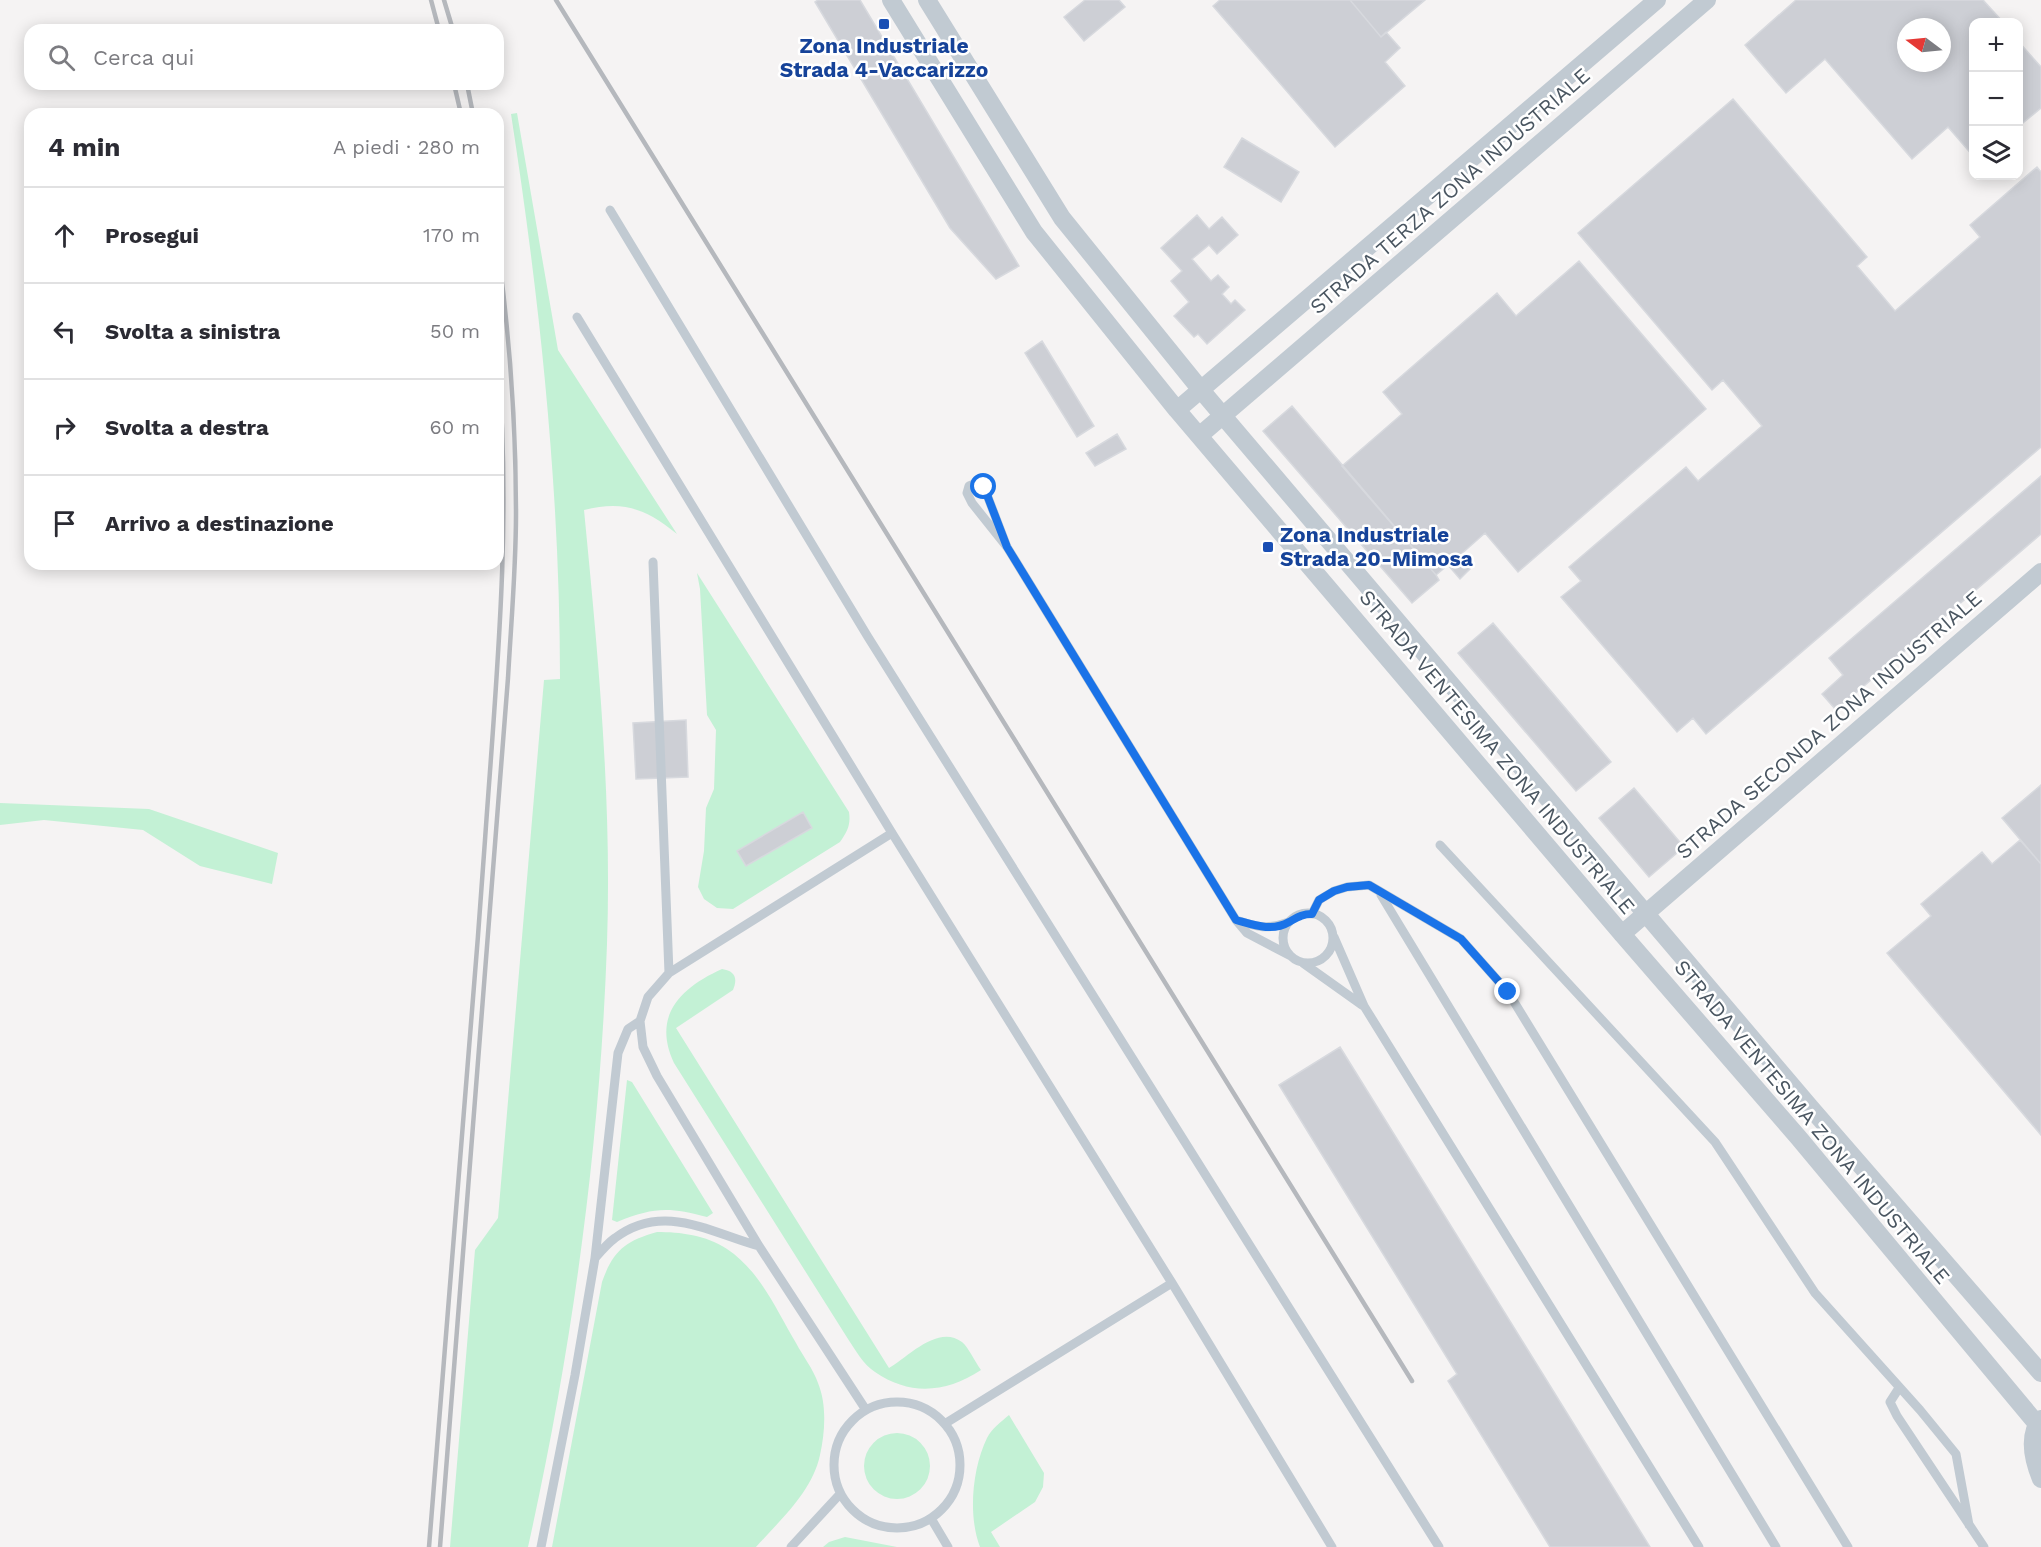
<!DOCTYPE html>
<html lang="it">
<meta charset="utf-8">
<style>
body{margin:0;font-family:"Work Sans",sans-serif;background:#f2f2f3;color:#2b2b33}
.controls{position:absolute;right:18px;top:18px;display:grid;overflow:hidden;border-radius:12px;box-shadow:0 3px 15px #0003}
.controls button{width:54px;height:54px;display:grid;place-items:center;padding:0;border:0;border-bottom:2px solid #e1e1e2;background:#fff;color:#2b2b33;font:30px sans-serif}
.compass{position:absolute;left:1897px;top:18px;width:54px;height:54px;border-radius:50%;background:#fff;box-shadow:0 3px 15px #0003;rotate:286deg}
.stop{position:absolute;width:18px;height:18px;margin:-14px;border:4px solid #1a73e8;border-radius:50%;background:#fff}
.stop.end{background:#1a73e8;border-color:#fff;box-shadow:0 2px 6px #0008}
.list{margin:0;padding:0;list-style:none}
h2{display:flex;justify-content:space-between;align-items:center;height:78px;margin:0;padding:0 24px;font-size:26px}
h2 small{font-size:20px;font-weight:400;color:#7c7c81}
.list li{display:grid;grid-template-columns:39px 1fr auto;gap:18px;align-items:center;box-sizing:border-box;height:96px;padding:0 24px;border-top:2px solid #e1e1e2}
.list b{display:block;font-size:22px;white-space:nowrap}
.list em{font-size:20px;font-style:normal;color:#7c7c81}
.icon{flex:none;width:33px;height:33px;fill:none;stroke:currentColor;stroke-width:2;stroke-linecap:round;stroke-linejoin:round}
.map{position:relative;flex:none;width:2041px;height:1547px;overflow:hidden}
.search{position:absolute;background:#fff;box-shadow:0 3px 15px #0003;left:24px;top:24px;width:480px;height:66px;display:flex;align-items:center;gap:15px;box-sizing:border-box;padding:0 21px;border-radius:18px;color:#7c7c81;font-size:22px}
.panel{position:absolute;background:#fff;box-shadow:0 3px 15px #0003;left:24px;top:108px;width:480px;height:462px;border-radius:18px}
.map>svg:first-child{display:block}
.green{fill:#c3f1d5}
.building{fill:#cdcfd5;stroke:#d7d9de;stroke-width:1.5;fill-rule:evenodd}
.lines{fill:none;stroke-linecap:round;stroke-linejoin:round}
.service{stroke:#c1cad2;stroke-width:9}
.minor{stroke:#c1cad2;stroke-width:18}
.rail{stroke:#b5b8bd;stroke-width:4.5}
.route{stroke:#1a73e8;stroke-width:8}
.transit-dot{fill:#1a4fb4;stroke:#fff;stroke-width:2}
.labels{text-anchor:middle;stroke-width:5;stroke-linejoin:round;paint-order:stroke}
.transit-label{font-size:21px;font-weight:bold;fill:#164399;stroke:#fff}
.street-label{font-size:21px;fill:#4a5661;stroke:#fff}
</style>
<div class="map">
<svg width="2041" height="1547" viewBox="0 0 2041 1547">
<rect width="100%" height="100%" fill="#f5f3f3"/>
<path class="green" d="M517 113 558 350 677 534C646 509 624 500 584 510 598 654 612 799 607 944 600 1146 572 1350 528 1547H450L475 1250 498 1218 544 680 560 679C560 490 540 301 511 114Z
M697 573 849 812C851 825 847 832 840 842L733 909 717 908 704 899 698 887 704 851 706 808 714 789 716 730 707 715 700 589Z
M0 803 149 809 278 853 272 884 200 866 143 830 44 820 0 825Z
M722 969C735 971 738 978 733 990L676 1028 889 1368C908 1357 938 1324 962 1342 969 1348 975 1362 981 1370 946 1393 910 1396 875 1372 863 1364 856 1351 848 1339L674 1063C652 1016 680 988 722 969Z
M627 1080 632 1082 713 1213 707 1217C669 1207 654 1207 617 1222L612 1220Z
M657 1232C680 1232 706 1235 727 1249 760 1271 776 1309 796 1343 803 1356 813 1369 818 1383 827 1405 825 1432 820 1455 812 1492 781 1519 756 1547H552L602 1282C613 1251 625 1241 657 1232Z
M1009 1415 1044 1473 1043 1487 1035 1502 991 1532 1000 1547H980C968 1516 972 1469 987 1438 992 1428 1001 1422 1009 1415Z
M864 1466a33 33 0 1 1 66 0a33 33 0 1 1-66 0Z
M845 1537 897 1547H823L829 1542Z"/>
<path class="building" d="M818 0H860L1019 266 996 279 950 228 815 2Z
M1085 0H1119L1125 7 1084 41 1064 17Z
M1220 0H1350L1381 37 1386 32 1400 48 1385 62 1405 86 1335 147 1213 6Z
M1350 0H1425L1381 37Z
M1796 0H1983L2003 22H1974V157L1948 127 1912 159 1825 59 1786 93 1745 45ZM1906 27H1942V63H1906Z
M2018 41 2041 67V108L2018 127Z
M1733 99 1867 257 1857 266 1895 311 1980 237 1970 225 2037 167 2041 172V447L1706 734 1693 718 1677 732 1561 597 1581 581 1569 567 1686 467 1698 481 1762 426 1723 380 1712 390 1578 233Z
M1242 138 1299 172 1281 202 1224 167Z
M1197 215 1209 229 1222 217 1238 235 1217 254 1209 245 1192 259 1211 281 1218 275 1229 287 1222 294 1231 304 1235 300 1245 310 1207 344 1198 334 1194 337 1174 316 1189 302 1171 281 1182 271 1161 248Z
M1579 261 1706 409 1518 572 1485 533 1459 556 1470 569 1460 579 1448 565 1436 575 1342 466 1402 414 1383 392 1497 293 1516 316Z
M1042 341 1094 426 1077 437 1025 353Z
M1292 406 1436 575 1439 580 1412 603 1263 431Z
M1117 434 1126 449 1095 466 1086 453Z
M2041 476V534L1836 710 1822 694 1843 675 1829 658Z
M1493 623 1611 762 1576 791 1458 653Z
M686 720 688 777 636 779 633 723Z
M2041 785V864L2002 818Z
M1634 788 1684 847 1649 877 1599 818Z
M803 812 812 828 746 866 737 851Z
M2020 840 2041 864V1135L1887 953 1931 916 1921 904 1982 852 1992 864Z
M1340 1047 1650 1547H1550L1448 1381 1457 1374 1279 1085Z"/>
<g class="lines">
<path class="service" d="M610 210 868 637 1439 1547
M577 317 892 833 1172 1283 1332 1547
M1007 547 984 487 974 484 969 486 967 493 972 503 1007 547 1236 920 1247 933 1289 955
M653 562 669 973
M1440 845 1715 1142 1815 1293 1920 1410 1956 1454 1969 1525
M1381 895 1776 1547
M1283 938a25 25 0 1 1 50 0a25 25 0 1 1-50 0Z
M1312 914 1319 900 1334 891 1347 887 1369 885 1461 939 1508 992 1848 1547
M1236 920C1258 927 1267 930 1289 922
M1334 937 1364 1006 1699 1547
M1303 963 1362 1005
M595 1258C601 1251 608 1243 615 1238 663 1202 709 1232 759 1246
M1899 1388 1890 1402 1897 1416 1984 1547
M834 1465a63 63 0 1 1 126 0a63 63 0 1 1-126 0Z
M866 1410 759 1246 657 1076 643 1047 640 1021 648 997 669 973 892 833
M946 1423 1172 1283
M932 1520 948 1547
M541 1547 575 1375 595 1258 618 1053 628 1029 640 1021
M791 1547 840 1494"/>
<path class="minor" d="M891 0 1034 232 1177 410 1622 934 1798 1137 2037 1424
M927 0 1062 218 1201 390 1810 1107 2041 1373
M1177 410 1657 0
M1199 436 1707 0
M1622 934 2041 572
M2041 1419C2027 1436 2034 1462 2041 1479"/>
<path class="rail" d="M431 0 439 30
M444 0 453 30
M556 0 1412 1381
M454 84 461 114
M467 84 473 114
M429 1547C449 1312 468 1076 485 840 496 682 512 523 498 365
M440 1547 508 678C511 624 516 569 516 514 516 426 510 339 498 251"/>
</g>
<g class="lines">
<path class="route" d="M984 487 1007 547 1236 920C1254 925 1272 932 1289 922 1298 917 1302 914 1312 914L1319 900 1334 891 1347 887 1369 885 1461 939 1508 992"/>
</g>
<g class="transit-dot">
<rect x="878" y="18" width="12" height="12" rx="3"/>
<rect x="1262" y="541" width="12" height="12" rx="3"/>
</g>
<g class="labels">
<g class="transit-label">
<text x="884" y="53">Zona Industriale<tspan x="884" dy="24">Strada 4-Vaccarizzo</tspan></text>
<text x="1280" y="542" text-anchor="start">Zona Industriale<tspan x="1280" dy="24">Strada 20-Mimosa</tspan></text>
</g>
<g class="street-label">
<text transform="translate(1450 191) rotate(-41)" y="7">STRADA TERZA ZONA INDUSTRIALE</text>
<text transform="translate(1829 725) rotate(-41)" y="7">STRADA SECONDA ZONA INDUSTRIALE</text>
<text transform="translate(1497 752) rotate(50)" y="7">STRADA VENTESIMA ZONA INDUSTRIALE</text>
<text transform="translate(1812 1122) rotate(50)" y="7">STRADA VENTESIMA ZONA INDUSTRIALE</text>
</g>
</g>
</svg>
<div class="controls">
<button>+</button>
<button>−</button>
<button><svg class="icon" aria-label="layers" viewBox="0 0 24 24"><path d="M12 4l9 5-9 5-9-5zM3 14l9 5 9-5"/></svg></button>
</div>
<svg class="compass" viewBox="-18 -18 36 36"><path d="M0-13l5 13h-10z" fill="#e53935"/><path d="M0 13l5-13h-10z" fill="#7c7c81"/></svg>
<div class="stop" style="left:984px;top:487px"></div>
<div class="stop end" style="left:1508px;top:992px"></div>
<div class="search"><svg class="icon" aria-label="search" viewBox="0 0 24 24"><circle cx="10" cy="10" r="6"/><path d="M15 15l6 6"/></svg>Cerca qui</div>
<section class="panel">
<h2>4 min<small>A piedi · 280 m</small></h2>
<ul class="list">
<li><svg class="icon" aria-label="ahead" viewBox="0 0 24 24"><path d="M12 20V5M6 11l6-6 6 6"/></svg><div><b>Prosegui</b></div><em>170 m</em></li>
<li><svg class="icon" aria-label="left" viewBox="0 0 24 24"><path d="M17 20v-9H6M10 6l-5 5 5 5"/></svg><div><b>Svolta a sinistra</b></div><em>50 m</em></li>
<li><svg class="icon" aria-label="right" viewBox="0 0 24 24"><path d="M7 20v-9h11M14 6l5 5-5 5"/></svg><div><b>Svolta a destra</b></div><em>60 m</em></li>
<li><svg class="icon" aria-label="arrive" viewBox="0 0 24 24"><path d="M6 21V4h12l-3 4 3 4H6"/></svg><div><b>Arrivo a destinazione</b></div></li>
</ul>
</section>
</div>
